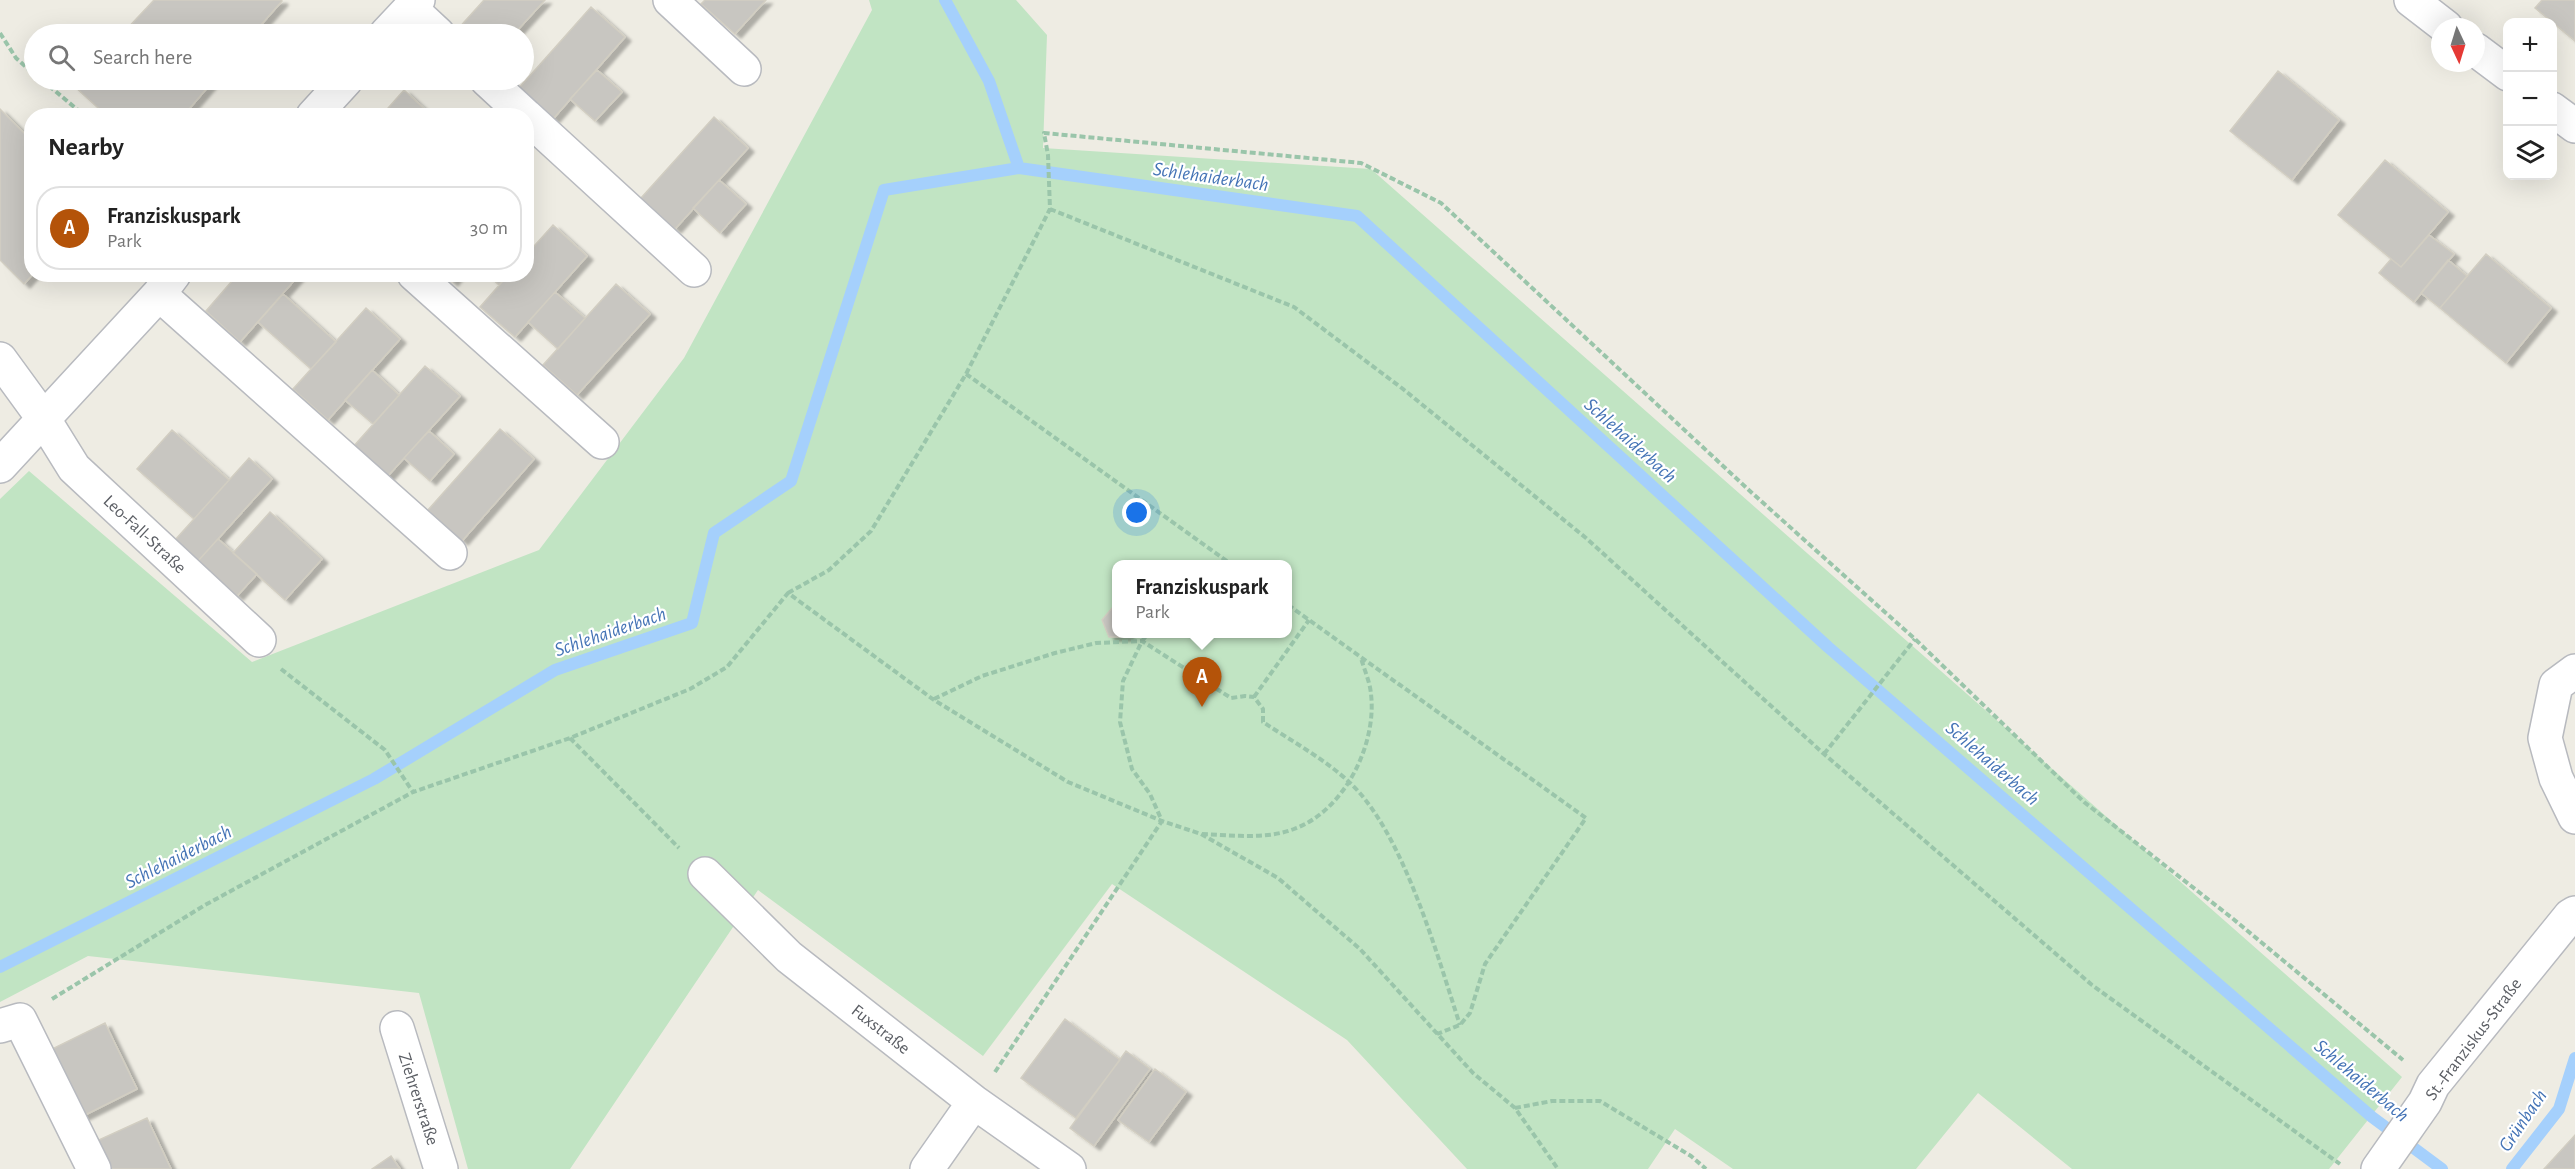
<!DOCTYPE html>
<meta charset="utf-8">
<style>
body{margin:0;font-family:"Alegreya Sans",sans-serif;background:#f2f2f2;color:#222}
.controls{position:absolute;right:18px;top:18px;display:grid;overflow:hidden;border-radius:12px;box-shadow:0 6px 24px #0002}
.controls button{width:54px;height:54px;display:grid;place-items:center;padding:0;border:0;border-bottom:2px solid #e0e0e0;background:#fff;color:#222;font:30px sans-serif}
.compass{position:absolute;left:2431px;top:18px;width:54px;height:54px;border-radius:50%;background:#fff;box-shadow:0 6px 24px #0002;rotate:176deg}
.you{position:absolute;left:1137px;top:513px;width:21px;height:21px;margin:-15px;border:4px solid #fff;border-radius:50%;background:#1a73e8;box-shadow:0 0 0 9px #1a73e833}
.badge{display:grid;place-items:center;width:39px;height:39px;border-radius:50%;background:#b45309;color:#fff;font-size:20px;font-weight:700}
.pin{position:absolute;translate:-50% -50px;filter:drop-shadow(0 2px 3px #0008)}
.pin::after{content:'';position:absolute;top:32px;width:21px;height:18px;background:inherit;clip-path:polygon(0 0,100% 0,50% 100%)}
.popup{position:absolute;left:1112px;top:560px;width:180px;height:78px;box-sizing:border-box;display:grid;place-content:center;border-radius:12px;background:#fff;filter:drop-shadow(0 2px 4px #0005);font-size:20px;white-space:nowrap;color:#767676}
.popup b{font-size:22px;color:#222}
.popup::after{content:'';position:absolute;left:50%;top:100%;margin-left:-12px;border:12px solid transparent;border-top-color:#fff}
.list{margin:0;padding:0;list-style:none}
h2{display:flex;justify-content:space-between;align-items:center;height:78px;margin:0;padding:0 24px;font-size:26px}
h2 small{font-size:20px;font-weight:400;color:#767676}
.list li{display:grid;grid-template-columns:39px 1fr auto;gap:18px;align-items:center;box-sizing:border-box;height:84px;margin:0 12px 12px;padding:0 12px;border:2px solid #e0e0e0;border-radius:24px}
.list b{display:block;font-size:22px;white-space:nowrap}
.list p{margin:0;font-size:20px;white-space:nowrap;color:#767676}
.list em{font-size:20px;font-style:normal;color:#767676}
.icon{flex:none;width:33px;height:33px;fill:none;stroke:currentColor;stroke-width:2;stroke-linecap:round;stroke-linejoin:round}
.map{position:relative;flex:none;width:2575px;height:1169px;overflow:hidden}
.search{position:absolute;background:#fff;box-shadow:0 6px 24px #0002;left:24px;top:24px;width:510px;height:66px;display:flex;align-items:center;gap:15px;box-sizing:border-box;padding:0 21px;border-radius:33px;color:#767676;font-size:22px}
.panel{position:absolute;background:#fff;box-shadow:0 6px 24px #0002;left:24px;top:108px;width:510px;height:174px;border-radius:24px}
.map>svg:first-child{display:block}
.green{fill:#c1e4c3;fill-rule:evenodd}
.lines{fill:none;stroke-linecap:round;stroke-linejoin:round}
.stream{stroke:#a5d0fc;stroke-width:12}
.building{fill:#c8c6c1;stroke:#d2cec2;stroke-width:1.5;filter:url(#shadow)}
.minor-casing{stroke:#b8babf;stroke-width:36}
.path{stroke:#9ac5aa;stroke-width:4;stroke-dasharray:6 3;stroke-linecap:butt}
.minor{stroke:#fff;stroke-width:33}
.labels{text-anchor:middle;stroke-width:4.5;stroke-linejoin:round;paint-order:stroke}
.street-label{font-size:18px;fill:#5b5e64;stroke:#fff}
.water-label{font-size:20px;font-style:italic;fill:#4574b6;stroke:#fff}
</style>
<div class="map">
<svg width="2575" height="1169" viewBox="0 0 2575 1169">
<defs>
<filter id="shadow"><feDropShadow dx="6" dy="4" stdDeviation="1.5" flood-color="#0004"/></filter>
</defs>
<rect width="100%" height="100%" fill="#eeece3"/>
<path class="green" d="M869 0H1016L1047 35 1043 148 1371 169 2402 1077 2329 1169H2072L1978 1093 1916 1169H1733L1675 1129 1648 1169H1467L1347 1040 1112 884 983 1056 758 890 570 1169H468L419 993 88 956 0 1002V499L29 471 252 662 539 550 684 358 872 10ZM1116 564H1288V634H1116Z"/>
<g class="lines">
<path class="stream" d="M945 0 989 81 1019 168
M0 967 374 779 555 670 692 623 714 533 791 481 884 190 1019 168 1357 216 1828 647 2372 1117 2442 1169
M2512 1169 2559 1109 2575 1058"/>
</g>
<path class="building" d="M154 0H281L282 1 253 34H122Z
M484 0H545L514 34H462L457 30Z
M705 0H766L735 34 701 4Z
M2542 0H2575V41L2535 8Z
M591 7 625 37 553 119 519 88Z
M597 70 622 92 595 121 570 99Z
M2278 71 2339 120 2292 180 2230 131Z
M80 80H214L183 116H107L74 86Z
M404 90 432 116H381Z
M0 109 32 141 33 274 24 284 0 260Z
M714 117 748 148 675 229 641 198Z
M2385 160 2448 212 2401 267 2338 215Z
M719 180 746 204 720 233 693 208Z
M553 225 587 256 515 337 480 307 509 274H526V255Z
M2429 235 2454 254 2414 302 2379 273 2391 259 2401 267Z
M2486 254 2551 308 2506 363 2440 308Z
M2448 260 2467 276 2440 308 2421 293Z
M238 274H300L240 342 206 311Z
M443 274H458L452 282Z
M487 274H509L499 285Z
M616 284 650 314 577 395 543 365Z
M555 292 585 318 558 349 528 322Z
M283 294 336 342 311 369 258 322Z
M366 308 400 339 328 420 293 389Z
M425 366 460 396 387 477 353 447Z
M372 370 399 395 373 424 345 400Z
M500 429 534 459 462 541 428 510Z
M172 430 229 480 194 519 137 469Z
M429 431 454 454 430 481 404 458Z
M249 458 272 479 198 561 175 540Z
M270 512 322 559 285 600 233 553Z
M218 539 257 574 237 596 198 561Z
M1113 607H1116V634H1128L1127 637H1109L1102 620Z
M1065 1019 1120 1060 1076 1118 1021 1078Z
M105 1023 137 1089 79 1118 46 1052Z
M1126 1051 1150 1069 1094 1146 1070 1128Z
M1155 1069 1186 1092 1149 1142 1118 1120Z
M147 1118 171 1169H105L92 1143Z
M2575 1135V1169H2544Z
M391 1156 400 1169H372Z"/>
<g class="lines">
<g class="minor-casing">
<path id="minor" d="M670 0 744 69
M2411 0 2446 27
M410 8 438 34
M386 34 418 0
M2476 50 2508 74
M487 80 526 116
M2552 109 2575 126
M313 116 346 80
M526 116 694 270
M414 274 602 442
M159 294 450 553
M0 359 43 418 74 468 259 640
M0 466 159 294 174 274
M2575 671 2556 685 2545 738 2556 778 2575 817
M705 874 789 957 974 1102 1069 1169
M0 1026 20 1020 94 1169
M397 1028 441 1169
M927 1169 974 1102
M2378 1169 2425 1102 2433 1085 2570 916 2575 913"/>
</g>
<path class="path" d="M0 33 16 58 34 74
M42 80 85 116
M1050 209 1294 307 1403 389 1586 538 1824 754 2092 985 2340 1164
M966 374 1231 564
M788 593 829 570 871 531 966 374 1050 209 1048 155 1044 133 1361 163 1441 203 1752 493 1915 639 2084 802 2232 918 2403 1060
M1288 605 1586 818 1485 964 1470 1013 1460 1025 1437 1034
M281 669 385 750 413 792
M1254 697 1309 620
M934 699 982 676 1055 653 1096 643 1142 641 1231 698 1245 696 1254 697 1263 709V722C1290 740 1326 760 1349 782 1403 831 1437 955 1460 1025
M570 738 679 848
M1824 754 1915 639
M1202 834C1232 835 1265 840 1294 829 1344 811 1377 745 1371 694 1370 682 1364 669 1361 658
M52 999 205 905 413 792 570 738 690 689 727 667 788 593 934 700 1068 782 1162 821 1201 834 1278 878 1360 949 1473 1073 1515 1108 1558 1169
M995 1072 1162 821 1150 794 1132 769 1120 722 1123 681 1142 641 1148 634
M1515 1108 1552 1101H1600L1691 1156 1706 1169"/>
<use href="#minor" class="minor"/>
</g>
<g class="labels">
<g class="street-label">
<text transform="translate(145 534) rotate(43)" y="6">Leo-Fall-Straße</text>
<text transform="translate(881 1029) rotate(38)" y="6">Fuxstraße</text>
<text transform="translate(2473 1039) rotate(-53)" y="6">St.-Franziskus-Straße</text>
<text transform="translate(419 1099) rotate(72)" y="6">Ziehrerstraße</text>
</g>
<g class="water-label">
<text transform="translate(1211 176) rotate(8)" y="7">Schlehaiderbach</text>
<text transform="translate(1631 440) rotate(42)" y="7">Schlehaiderbach</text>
<text transform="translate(610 631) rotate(-19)" y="7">Schlehaiderbach</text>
<text transform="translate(1993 763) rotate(41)" y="7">Schlehaiderbach</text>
<text transform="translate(178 856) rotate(-27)" y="7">Schlehaiderbach</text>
<text transform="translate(2362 1080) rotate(40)" y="7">Schlehaiderbach</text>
<text transform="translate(2522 1120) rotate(-56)" y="7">Grünbach</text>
</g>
</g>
</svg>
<div class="controls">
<button>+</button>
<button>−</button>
<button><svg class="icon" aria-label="layers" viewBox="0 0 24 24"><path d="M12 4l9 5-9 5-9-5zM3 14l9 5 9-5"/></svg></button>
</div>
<svg class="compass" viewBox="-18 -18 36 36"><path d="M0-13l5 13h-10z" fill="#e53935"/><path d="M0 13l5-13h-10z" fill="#767676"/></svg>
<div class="you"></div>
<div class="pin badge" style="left:1202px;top:707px">A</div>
<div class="popup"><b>Franziskuspark</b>Park</div>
<div class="search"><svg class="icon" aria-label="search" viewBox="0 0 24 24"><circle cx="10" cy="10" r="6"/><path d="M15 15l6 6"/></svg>Search here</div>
<section class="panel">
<h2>Nearby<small></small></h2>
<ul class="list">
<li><span class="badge">A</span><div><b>Franziskuspark</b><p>Park</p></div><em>30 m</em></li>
</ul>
</section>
</div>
